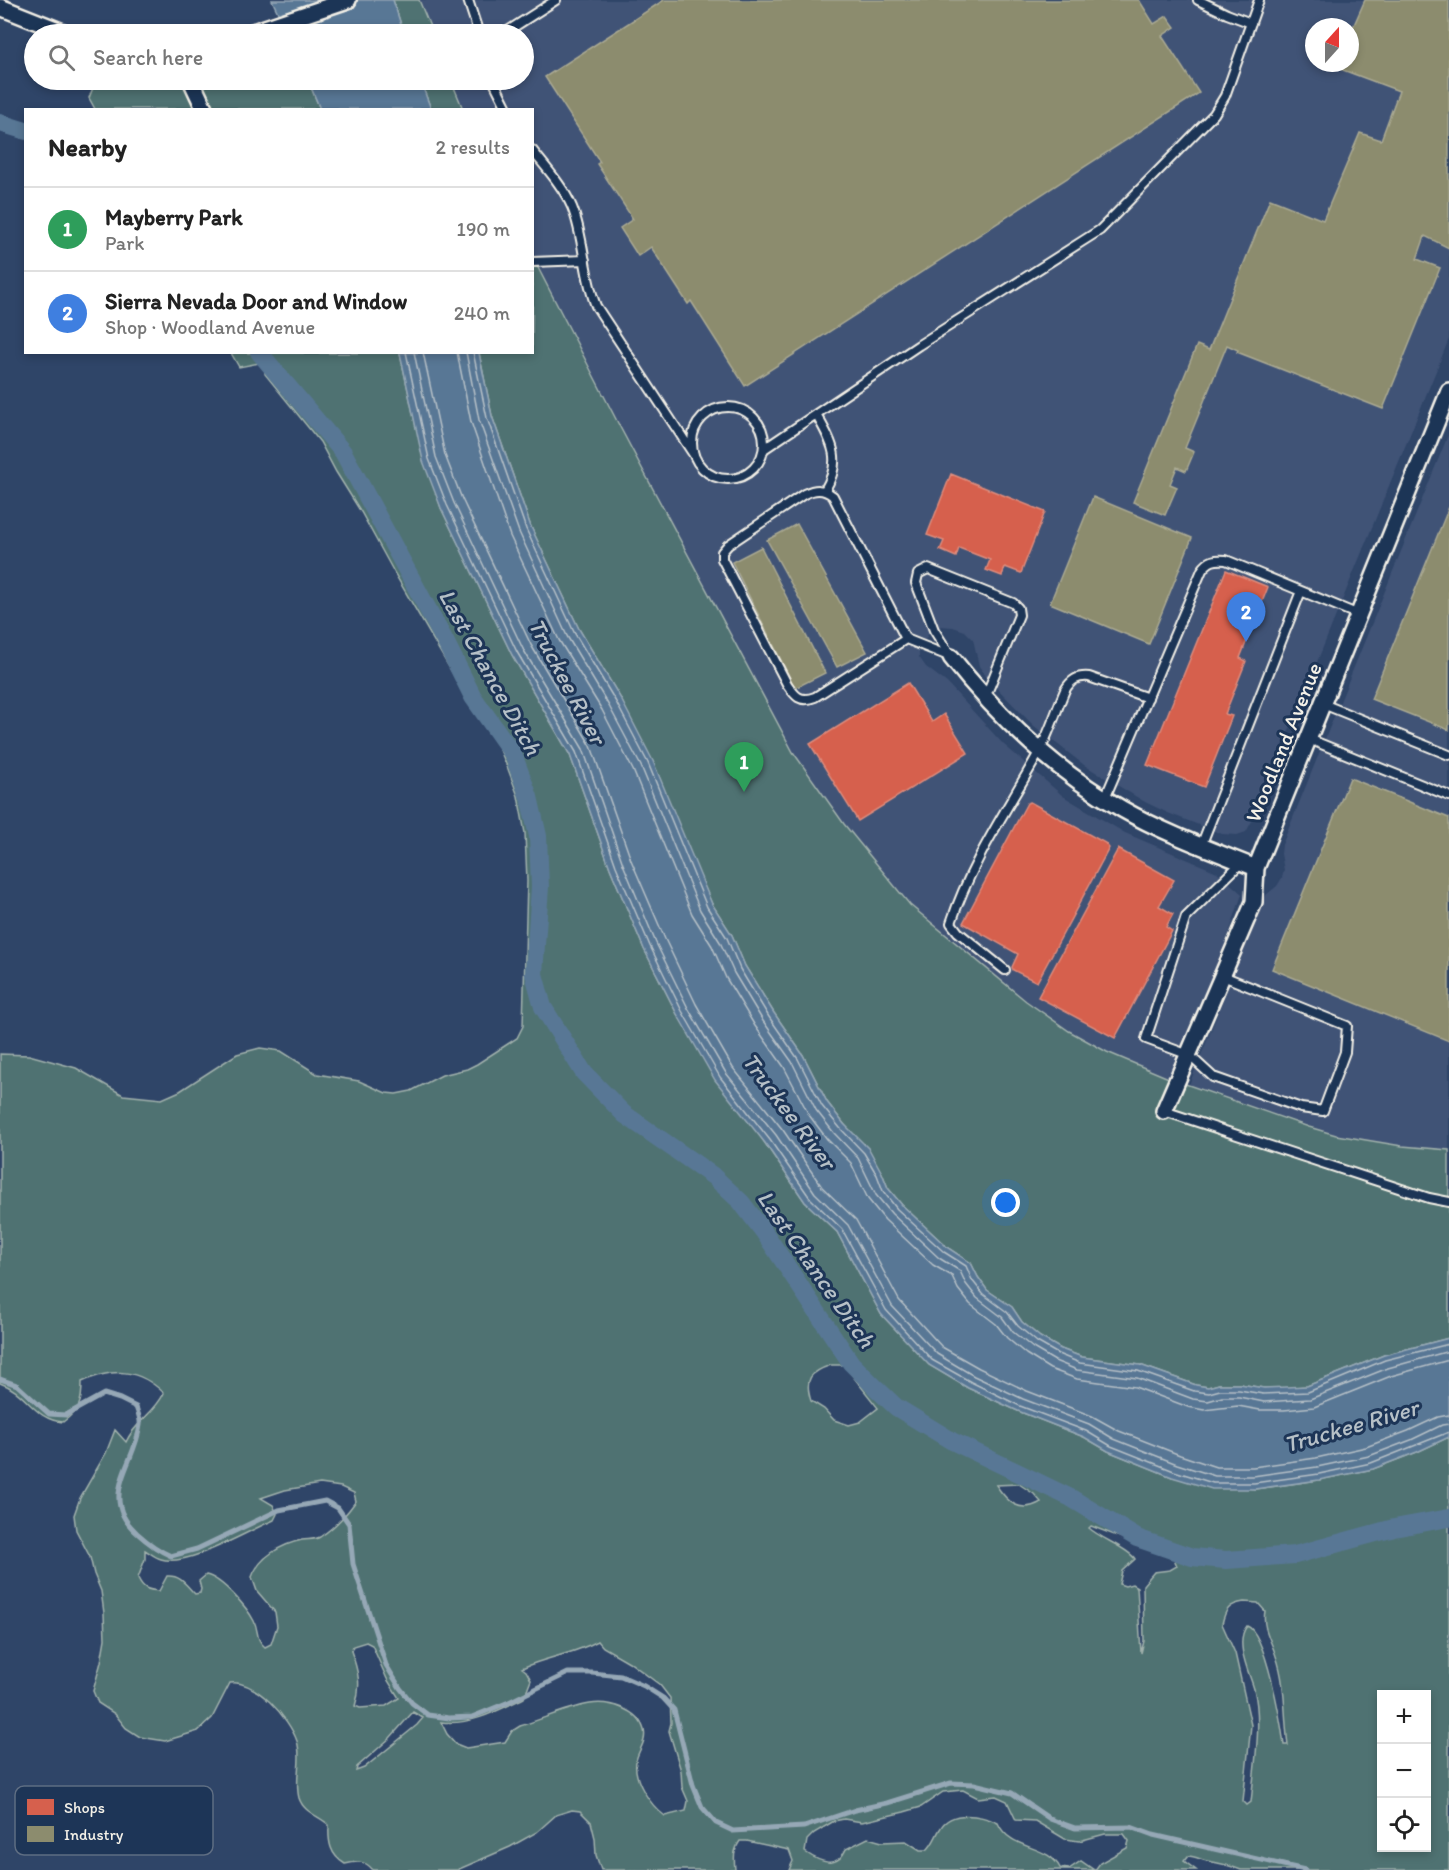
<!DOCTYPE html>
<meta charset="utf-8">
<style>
body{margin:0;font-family:Itim,sans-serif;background:#f6f6f6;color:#222}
.controls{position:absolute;right:18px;bottom:18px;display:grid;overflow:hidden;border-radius:0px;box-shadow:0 3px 9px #0003}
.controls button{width:54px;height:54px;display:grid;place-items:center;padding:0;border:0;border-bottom:2px solid #e0e0e0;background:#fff;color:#222;font:30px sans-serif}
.compass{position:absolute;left:1305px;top:18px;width:54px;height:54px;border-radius:50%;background:#fff;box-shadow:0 3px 9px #0003;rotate:21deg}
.you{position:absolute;left:1006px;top:1203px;width:21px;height:21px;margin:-15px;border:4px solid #fff;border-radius:50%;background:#1a73e8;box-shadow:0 0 0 9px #1a73e833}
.badge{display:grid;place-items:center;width:39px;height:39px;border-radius:50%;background:#7c3aed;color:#fff;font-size:20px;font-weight:700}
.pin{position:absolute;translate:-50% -50px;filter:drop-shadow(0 2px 3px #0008)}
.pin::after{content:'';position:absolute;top:32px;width:21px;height:18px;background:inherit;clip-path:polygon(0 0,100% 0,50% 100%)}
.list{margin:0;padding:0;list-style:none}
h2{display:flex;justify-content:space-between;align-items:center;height:78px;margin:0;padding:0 24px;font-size:26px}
h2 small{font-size:20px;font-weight:400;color:#767676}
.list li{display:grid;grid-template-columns:39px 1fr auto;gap:18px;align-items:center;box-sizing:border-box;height:84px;padding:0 24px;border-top:2px solid #e0e0e0}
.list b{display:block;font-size:22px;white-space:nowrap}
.list p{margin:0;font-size:20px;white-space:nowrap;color:#767676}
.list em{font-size:20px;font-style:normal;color:#767676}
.icon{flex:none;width:33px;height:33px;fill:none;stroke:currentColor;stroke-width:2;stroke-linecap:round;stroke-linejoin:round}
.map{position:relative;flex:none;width:1449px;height:1870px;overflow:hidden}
.search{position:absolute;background:#fff;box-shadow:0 3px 9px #0003;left:24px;top:24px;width:510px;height:66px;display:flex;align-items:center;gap:15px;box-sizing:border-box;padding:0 21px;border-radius:33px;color:#767676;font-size:22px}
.panel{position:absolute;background:#fff;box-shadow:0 3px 9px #0003;left:24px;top:108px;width:510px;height:246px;border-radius:0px}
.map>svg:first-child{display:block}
.built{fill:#405376;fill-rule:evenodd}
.green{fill:#4f7272;stroke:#a2b2ad;stroke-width:1.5;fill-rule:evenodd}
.water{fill:#587795;stroke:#96a8b6;stroke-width:1.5}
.shops{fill:#d6604d;stroke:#df8c7c;stroke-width:1.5}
.industry{fill:#8c8c6e;stroke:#abaa93;stroke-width:1.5}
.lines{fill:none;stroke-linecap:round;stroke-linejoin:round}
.shore{stroke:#b6c0c7;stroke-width:1.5}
.stream{stroke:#96a8b6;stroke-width:5}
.canal{stroke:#587795;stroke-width:18}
.service-casing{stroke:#f4f1e8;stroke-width:12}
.minor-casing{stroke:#f4f1e8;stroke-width:20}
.service{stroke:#1d3557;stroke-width:8}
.minor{stroke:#1d3557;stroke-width:15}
.labels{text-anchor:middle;stroke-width:6;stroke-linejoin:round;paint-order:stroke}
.street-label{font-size:22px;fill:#f4f1e8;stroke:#1d3557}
.water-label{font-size:24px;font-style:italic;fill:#b6c0c7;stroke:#1d3557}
.key{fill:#1d3557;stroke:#5e6d82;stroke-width:1.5}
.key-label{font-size:16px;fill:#f4f1e8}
</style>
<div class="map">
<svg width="1449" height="1870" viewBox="0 0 1449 1870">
<rect width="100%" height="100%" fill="#2f4568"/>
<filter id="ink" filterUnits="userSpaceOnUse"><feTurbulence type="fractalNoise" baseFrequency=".0167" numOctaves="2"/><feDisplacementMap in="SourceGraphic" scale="12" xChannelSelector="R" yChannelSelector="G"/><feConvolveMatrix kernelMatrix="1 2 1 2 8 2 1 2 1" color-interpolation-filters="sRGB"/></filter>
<g filter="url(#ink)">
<path class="built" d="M419 0H1449V339L1252 821 1246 832 1237 835 1222 834 1168 813 1145 802 1084 765 1033 725 987 678 979 666 973 639 965 631 953 627 941 626 930 631 919 650V657L926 667 947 683 1003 744 1063 796 1125 833 1217 872 1242 894 1229 933 1171 1079 1107 1052 1069 1031 1026 1001 910 905 844 824 793 752 620 427 533 258 532 110 463 109 451 80H524V34H433ZM1314 27H1350V63H1314Z
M1449 433V1150H1442L1402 1146 1336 1135 1189 1085 1266 895 1277 886 1282 878 1284 870 1281 854 1282 845Z"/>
<path class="green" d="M393 0H419L433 34H404Z
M96 80H308L320 109H95L89 98Z
M420 80H451L463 109H431Z
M533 258 620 427 793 752 844 824 910 905 1026 1001 1069 1031 1107 1052 1171 1079 1309 1127 1336 1135 1402 1146 1449 1150V1338L1384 1355 1307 1386 1283 1388H1263L1240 1384H1219L1208 1387 1196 1385 1140 1365 1082 1357 1061 1349 1040 1337 1022 1322 1012 1307 987 1290 978 1277 971 1263 948 1248 902 1205 888 1188 882 1173 827 1102 803 1055 774 1013 745 966 732 935 712 904 621 699 579 629 531 527 492 416 479 353 532 352Z
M231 353H400L416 427 441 508 512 655 570 755 610 868 644 949 677 1014 805 1202 837 1232 881 1314 929 1365 968 1388 1018 1411 1084 1437 1108 1451 1172 1477 1255 1489 1319 1480 1373 1469 1417 1452 1449 1437V1870H1241C1229 1865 1220 1863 1207 1861 1201 1860 1195 1856 1188 1856L1184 1861 1196 1870H1095L1100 1863 1127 1848 1129 1841 1124 1834H1105L1079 1841 1065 1839 1035 1821 1016 1820 1007 1801 996 1796 978 1798 963 1790 943 1792 921 1807 904 1812 862 1822 844 1819 834 1821 814 1833 807 1840 805 1852C820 1862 837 1870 846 1849L868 1838 882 1842 906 1841 920 1850H927C934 1843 935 1837 940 1829 951 1809 981 1815 998 1823 1010 1851 1048 1844 1060 1868L1069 1869 1081 1861 1094 1870H789L793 1861 789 1850 747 1841H740C733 1851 734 1859 735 1870H601L596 1855 595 1838 591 1822 580 1811 572 1810 556 1815 537 1832 510 1847 457 1870H373C365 1860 357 1861 345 1864 330 1855 328 1842 329 1825 318 1815 304 1813 299 1798 294 1779 303 1759 297 1741 289 1718 256 1680 230 1683L212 1718 198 1731 165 1741 140 1737 126 1728 115 1714 98 1703 93 1691 101 1662 105 1639 104 1613 101 1591 94 1574 90 1557 76 1530 74 1515 80 1498 106 1453 115 1430 126 1442C134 1423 155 1413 164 1393 138 1368 113 1368 82 1382 82 1403 80 1409 63 1422 34 1420 27 1392 0 1383V1054L29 1055 76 1068 123 1095 162 1099 180 1091 237 1054 260 1048 281 1051 317 1074 359 1081 386 1093 396 1094 411 1091 442 1075 467 1069 477 1064 517 1038 523 1026 527 881 525 833 518 796 508 769 495 738 460 686 395 574 361 512 336 472 320 442 265 374 264 362 239 367ZM831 1365H844L878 1408 860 1422 849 1425 834 1420 824 1409 811 1401C804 1379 810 1372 831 1365ZM320 1484 341 1487 354 1493 356 1501C346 1515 335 1527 320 1537 315 1540 308 1539 302 1540 282 1544 259 1557 252 1577L257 1591 275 1612 277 1626 271 1644 265 1647C255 1639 259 1631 254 1621 247 1607 221 1578 206 1575L199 1581 201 1589 200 1593 195 1594C186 1585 181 1575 167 1576L159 1591C148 1590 143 1589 138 1578L145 1559V1550C150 1553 156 1558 161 1559 187 1568 249 1530 274 1520L277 1514 273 1505 261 1498 285 1490ZM1019 1484 1034 1494 1041 1502C1020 1514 1008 1503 996 1485ZM1091 1526 1154 1550 1172 1554 1177 1566 1170 1570 1154 1572 1143 1585 1144 1641 1141 1653 1137 1587 1132 1584 1125 1586 1119 1584 1122 1571 1135 1559C1128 1548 1101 1539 1089 1528ZM1244 1602 1258 1603 1265 1611C1262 1628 1271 1640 1276 1656 1286 1684 1284 1716 1288 1745H1284C1281 1723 1266 1633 1247 1626 1234 1642 1249 1672 1254 1689 1262 1720 1255 1761 1252 1793L1251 1802 1247 1805 1243 1801 1251 1725 1235 1653 1222 1624C1225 1610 1229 1604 1244 1602ZM598 1641 603 1647 629 1662 660 1685 670 1698 671 1723 669 1731 681 1771 682 1787 688 1801 686 1811 665 1816C650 1805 633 1780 636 1761 638 1750 647 1742 644 1730 638 1709 609 1701 590 1704 566 1708 543 1719 520 1726L512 1731 505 1742 466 1748 456 1744 447 1734 441 1722C470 1726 499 1710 524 1698L531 1680 526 1671 522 1668C547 1657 574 1654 598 1641ZM366 1642 372 1645 387 1679 399 1698 386 1706 360 1708 355 1706C362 1686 358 1670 351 1651L353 1646ZM1382 1694H1426V1848H1382ZM413 1712 423 1718 417 1725 364 1768 356 1771 357 1767 390 1738Z"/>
<path class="water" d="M272 0H393L404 34H288Z
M308 80H420L431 109H320Z
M400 353H479L492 416 531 527 579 629 621 699 653 761 712 904 732 935 745 966 774 1013 803 1055 827 1102 844 1124 869 1149 882 1173 888 1188 902 1205 948 1248 971 1263 978 1277 987 1290 1012 1307 1022 1322 1040 1337 1061 1349 1082 1357 1140 1365 1196 1385 1208 1387 1219 1384H1240L1264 1388 1307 1386 1384 1355 1449 1338V1437L1417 1452 1373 1469 1319 1480 1255 1489H1212L1172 1477 1108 1451 1084 1437 1018 1411 968 1388 929 1365 881 1314 837 1232 805 1202 765 1143 715 1080 677 1014 644 949 610 868 570 755 512 655 441 508 423 461Z"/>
<path class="shops" d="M951 474 1045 512 1021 573 1005 567 1002 576 986 570 990 560 959 548 956 557 940 550 944 541 927 535Z
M1226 570 1268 587 1240 658 1246 661 1225 714 1232 716 1204 787 1147 765Z
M908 683 932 722 944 714 968 753 858 821 810 744Z
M1030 802 1105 843 1109 848 1037 982 1013 970 1012 967 1018 954 963 923 1027 803Z
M1118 849 1174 880 1159 906 1173 914 1166 927 1172 931 1115 1038 1038 997Z"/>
<path class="industry" d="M664 0H1139L1154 24 1167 16 1175 27 1162 36 1199 93 745 386 691 301 688 304 651 247 638 256 620 228 633 219 597 164 600 162 545 77Z
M1365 0H1449V248L1425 236 1417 259 1440 268 1383 409 1237 352 1238 350 1227 345 1185 448 1194 452 1186 471 1177 467 1170 484 1177 487 1165 515 1133 502 1197 345 1209 350 1270 199 1323 220 1360 133 1381 140 1399 91 1335 67 1337 63H1350V34Z
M1093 497 1192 538 1149 644 1050 603Z
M1449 507V730L1371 699Z
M797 524 867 652 837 667 767 540Z
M761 547 825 673 795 688 732 562Z
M1350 778 1449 818V1041L1272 969Z"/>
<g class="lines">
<path class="shore" d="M406 352 429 459 447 505 517 652 576 752 616 866 650 946 682 1011 720 1077 770 1140 810 1198 842 1229 886 1310 932 1360 971 1382 1020 1406 1086 1431 1111 1446 1174 1471 1213 1483H1254L1319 1474 1371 1463 1449 1432
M414 352 436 457 454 503 523 649 583 749 623 864 656 943 688 1008 726 1073 776 1135 815 1193 848 1225 892 1306 937 1354 974 1376 1023 1399 1089 1424 1114 1439 1177 1464 1215 1476H1253L1317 1467 1369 1456 1411 1440 1442 1425 1449 1424
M423 352 445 455 462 499 531 645 591 746 631 860 665 939 696 1004 733 1068 783 1130 822 1187 856 1220 899 1300 942 1347 979 1368 1027 1391 1092 1416 1119 1431 1180 1455 1216 1467H1253L1316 1458 1366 1447 1408 1431 1438 1417 1449 1415
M457 352 471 422 510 536 559 640 602 710 633 770 692 914 712 946 726 978 755 1026 784 1067 809 1115 827 1139 851 1163 868 1199 885 1220 933 1265 952 1276 958 1289 970 1304 996 1324 1007 1338 1026 1354 1050 1369 1077 1379 1135 1387 1188 1407 1204 1410 1238 1406 1260 1410H1284L1314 1407 1391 1376 1449 1360
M466 352 479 420 519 532 567 636 609 706 641 766 700 910 720 942 734 973 763 1021 792 1062 816 1110 834 1133 858 1158 876 1195 892 1214 939 1258 960 1271 966 1284 977 1298 1002 1317 1013 1332 1033 1348 1055 1361 1077 1370 1137 1378 1193 1399 1208 1401 1222 1397H1239L1264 1402 1310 1399 1388 1368 1449 1351
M473 352 487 418 526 529 574 632 616 702 648 763 707 907 727 938 740 969 769 1017 798 1059 822 1106 840 1128 864 1153 877 1175 883 1191 897 1209 944 1252 966 1266 972 1280 983 1294 1007 1312 1018 1326 1037 1342 1058 1354 1080 1363 1138 1371 1194 1391 1209 1393 1220 1390H1239L1263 1394 1308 1392 1385 1360 1449 1344"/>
<path class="stream" d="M0 1379 17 1385 49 1414 66 1415 104 1394 120 1399 136 1407C138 1413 141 1420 140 1425 135 1465 97 1497 137 1533 148 1543 157 1550 171 1556L197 1549 279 1510 325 1501 338 1508 349 1524 353 1564 386 1665 400 1688 412 1703 428 1715 449 1718 472 1717 509 1702 568 1673H592L621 1676 644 1686 663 1698 674 1710 693 1785 702 1807 716 1823 733 1831 804 1827 855 1810 887 1803 951 1783 974 1784 1012 1793 1050 1819 1075 1828 1131 1827 1153 1835 1305 1870"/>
<path class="canal" d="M0 123 26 131
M259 352 343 452 445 641 473 697 513 754 529 797 538 836 540 887 534 974 543 1007 584 1073 624 1114 713 1176 741 1202 764 1232 851 1363 877 1389 896 1407 952 1441 1071 1498 1137 1538 1192 1557 1226 1560 1295 1555 1394 1528 1449 1518"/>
<g class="service-casing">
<path id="service" d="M468 0 479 34
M1198 0 1227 14 1251 23
M503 34 556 0
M493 80 508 110
M532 150C546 168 563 186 572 207 585 239 583 274 596 306L694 455
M532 262 585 260
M692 443a36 36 0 1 1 72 0a36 36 0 1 1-72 0Z
M816 414C832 443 843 459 825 490
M764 449 919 345 1100 230 1214 114 1225 96 1259 0
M906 639 815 697C800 703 795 696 787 684L722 559V552L728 545 804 494C815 489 823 488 833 496L906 639 951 657
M951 657 934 630 916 583 918 574 928 569 1013 603 1018 608 1019 615 985 698
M1323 704 1449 755
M1309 739 1449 796
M1105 798 1202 570C1209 560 1215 559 1226 560L1359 615
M1201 846 1301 591
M1005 970 958 932 951 923C971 862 1007 810 1038 754 1049 734 1056 711 1065 690 1071 680 1077 676 1089 677L1148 698
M1223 976 1347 1026 1345 1052 1323 1111 1301 1108 1213 1077 1189 1055 1146 1039 1186 917 1242 862
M1164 1111 1429 1198 1449 1202"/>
</g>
<g class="minor-casing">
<path id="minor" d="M0 7 68 34
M247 34 348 0
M191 80 205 110
M951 657C999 718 1054 770 1122 809 1164 833 1211 850 1256 868
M1164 1111 1254 902 1256 868 1449 391"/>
</g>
<use href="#service" class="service"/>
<use href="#minor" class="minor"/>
</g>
</g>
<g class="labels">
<g class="street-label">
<text transform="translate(1283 742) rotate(-68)" y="8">Woodland Avenue</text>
</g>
<g class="water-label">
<text transform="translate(490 672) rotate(61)" y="8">Last Chance Ditch</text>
<text transform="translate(567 681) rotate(62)" y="8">Truckee River</text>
<text transform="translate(789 1111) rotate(53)" y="8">Truckee River</text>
<text transform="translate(816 1269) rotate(55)" y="8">Last Chance Ditch</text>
<text transform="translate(1351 1426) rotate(-16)" y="8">Truckee River</text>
</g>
</g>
<rect x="15" y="1786" width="198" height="69" rx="9" class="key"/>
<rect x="27" y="1799" width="27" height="16" fill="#d6604d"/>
<rect x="27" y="1826" width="27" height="16" fill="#8c8c6e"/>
<g class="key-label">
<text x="64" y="1813">Shops</text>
<text x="64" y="1840">Industry</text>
</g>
</svg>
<div class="controls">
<button>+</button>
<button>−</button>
<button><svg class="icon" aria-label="locate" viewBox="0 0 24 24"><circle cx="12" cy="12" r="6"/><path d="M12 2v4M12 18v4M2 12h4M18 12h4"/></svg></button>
</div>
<svg class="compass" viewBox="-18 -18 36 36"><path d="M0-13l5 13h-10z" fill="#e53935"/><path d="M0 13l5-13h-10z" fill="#767676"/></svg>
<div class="you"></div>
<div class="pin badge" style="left:744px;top:792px;background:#2e9e5b">1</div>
<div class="pin badge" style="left:1246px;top:642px;background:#3f7fe0">2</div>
<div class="search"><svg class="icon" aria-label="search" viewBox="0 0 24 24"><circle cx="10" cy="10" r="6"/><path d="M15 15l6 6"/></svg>Search here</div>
<section class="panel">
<h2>Nearby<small>2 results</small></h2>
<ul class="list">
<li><span class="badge" style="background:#2e9e5b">1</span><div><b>Mayberry Park</b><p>Park</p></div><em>190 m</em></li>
<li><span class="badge" style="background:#3f7fe0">2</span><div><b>Sierra Nevada Door and Window</b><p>Shop · Woodland Avenue</p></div><em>240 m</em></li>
</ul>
</section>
</div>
